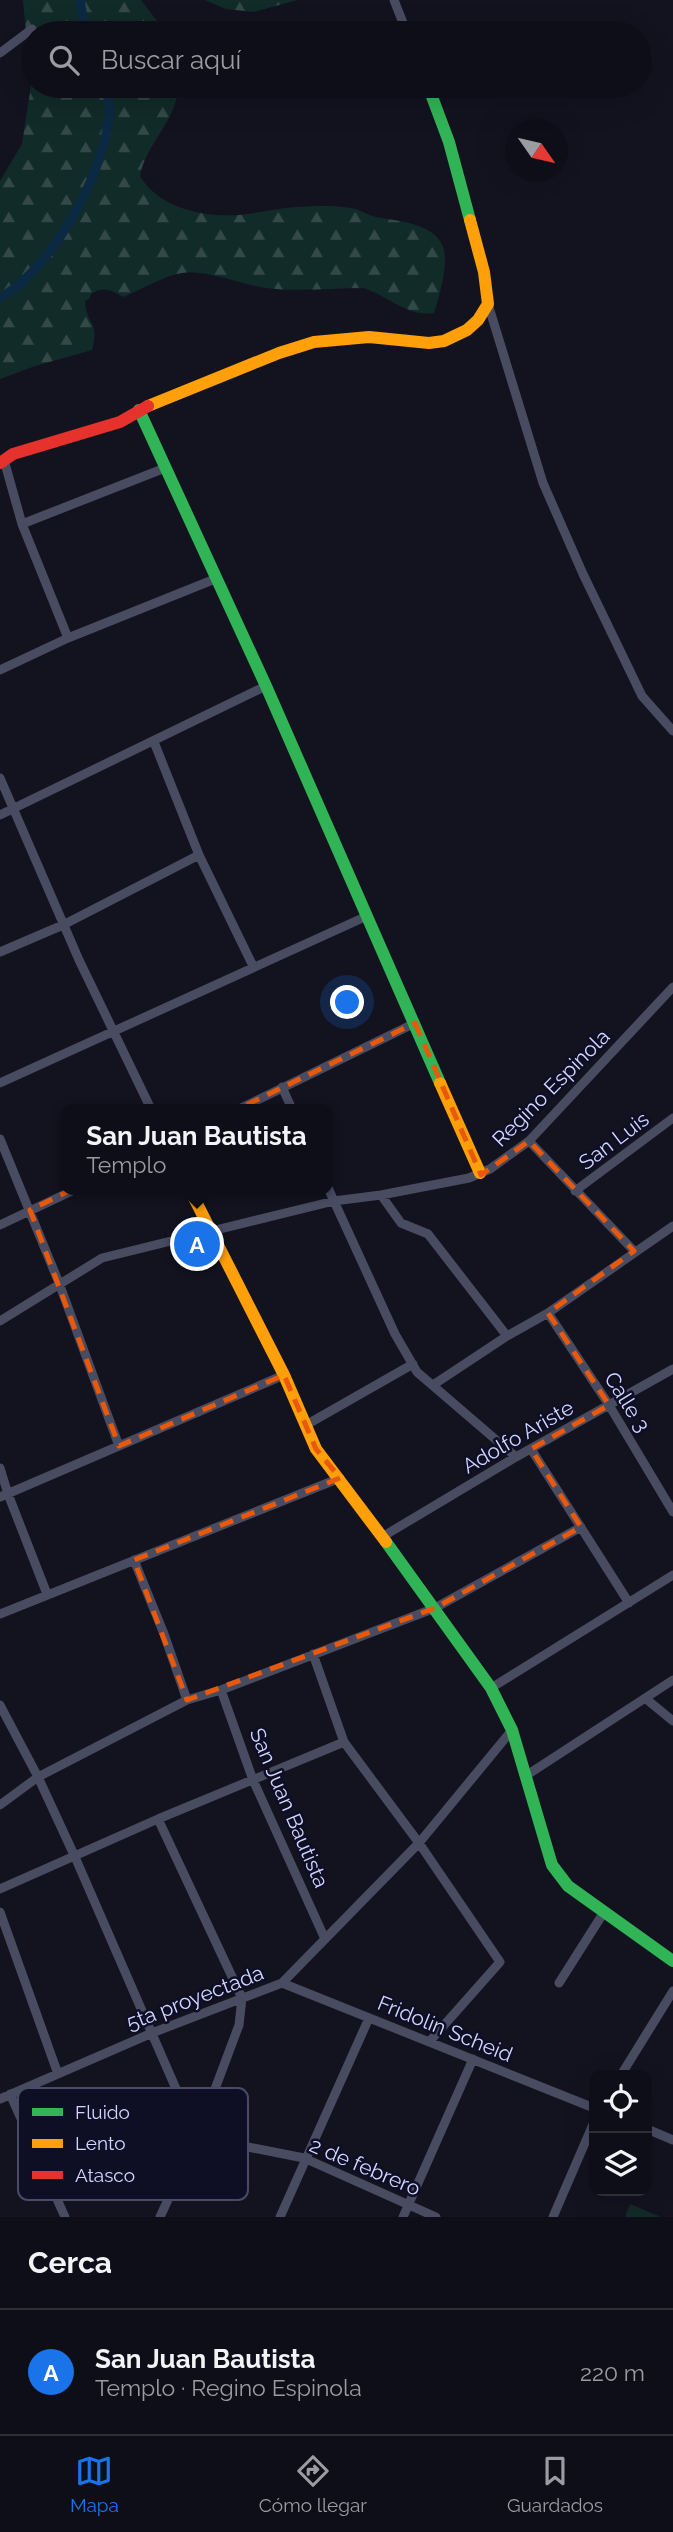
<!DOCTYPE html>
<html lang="es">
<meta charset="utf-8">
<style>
body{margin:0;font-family:Raleway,sans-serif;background:#1c1c25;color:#f1f3f6}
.controls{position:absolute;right:21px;bottom:21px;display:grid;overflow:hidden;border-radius:14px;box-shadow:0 7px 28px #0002}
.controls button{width:63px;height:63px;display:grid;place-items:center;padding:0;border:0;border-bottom:2px solid #2e2e37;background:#0e0e18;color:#f1f3f6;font:35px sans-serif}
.compass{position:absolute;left:505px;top:119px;width:63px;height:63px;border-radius:50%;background:#0e0e18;box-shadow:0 7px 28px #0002;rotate:124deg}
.you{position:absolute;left:348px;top:1003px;width:24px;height:24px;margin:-18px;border:5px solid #fff;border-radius:50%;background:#1a73e8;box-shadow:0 0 0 10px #1a73e833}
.badge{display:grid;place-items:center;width:46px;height:46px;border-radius:50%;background:#1a73e8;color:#fff;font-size:23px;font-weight:700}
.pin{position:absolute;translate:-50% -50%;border:4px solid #fff;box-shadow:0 2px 7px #0006}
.popup{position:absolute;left:60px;top:1104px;width:273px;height:91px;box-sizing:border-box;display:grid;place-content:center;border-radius:14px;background:#0e0e18;filter:drop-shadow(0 2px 5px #0005);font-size:23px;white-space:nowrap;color:#9b9ca2}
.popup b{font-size:26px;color:#f1f3f6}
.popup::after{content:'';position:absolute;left:50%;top:100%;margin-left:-14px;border:14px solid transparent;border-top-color:#0e0e18}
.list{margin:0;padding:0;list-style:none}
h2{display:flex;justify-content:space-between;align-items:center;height:91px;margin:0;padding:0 28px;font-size:30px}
h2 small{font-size:23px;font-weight:400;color:#9b9ca2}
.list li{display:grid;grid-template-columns:46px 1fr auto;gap:21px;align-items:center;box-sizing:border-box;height:126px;padding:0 28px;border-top:2px solid #2e2e37}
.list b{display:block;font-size:26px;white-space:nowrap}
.list p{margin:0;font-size:23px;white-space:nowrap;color:#9b9ca2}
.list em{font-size:23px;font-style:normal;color:#9b9ca2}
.icon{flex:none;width:38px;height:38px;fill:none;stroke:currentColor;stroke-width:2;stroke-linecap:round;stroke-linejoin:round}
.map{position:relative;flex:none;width:673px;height:2217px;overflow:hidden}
.search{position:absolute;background:#0e0e18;box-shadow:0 7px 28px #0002;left:21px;right:21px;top:21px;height:77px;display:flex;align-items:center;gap:18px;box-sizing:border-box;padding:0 24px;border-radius:38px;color:#9b9ca2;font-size:26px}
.sheet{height:217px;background:#0e0e18}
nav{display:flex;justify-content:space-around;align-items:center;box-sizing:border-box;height:98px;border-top:2px solid #2e2e37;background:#0e0e18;font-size:19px;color:#9b9ca2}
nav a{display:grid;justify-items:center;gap:4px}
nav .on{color:#1a73e8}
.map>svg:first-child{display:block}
.forest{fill:url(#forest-firs)}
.park{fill:#112b28}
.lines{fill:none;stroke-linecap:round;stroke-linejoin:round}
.canal{stroke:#0c2943;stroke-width:9}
.street{stroke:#494b61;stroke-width:9}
.fast{stroke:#30b455;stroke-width:12}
.slow{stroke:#ff9f0a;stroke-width:12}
.jam{stroke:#e5322d;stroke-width:12}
.marked{fill:none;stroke:#e8590c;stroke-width:5;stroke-dasharray:14 9;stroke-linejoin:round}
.labels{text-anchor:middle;stroke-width:5;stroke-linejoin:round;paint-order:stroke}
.street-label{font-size:21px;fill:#d3d5ff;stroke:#0e0e25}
.key{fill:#0e0e25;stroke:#494a66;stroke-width:2}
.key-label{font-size:19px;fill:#d3d5ff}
</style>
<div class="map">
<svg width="673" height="2217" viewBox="0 0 673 2217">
<defs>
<pattern id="forest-firs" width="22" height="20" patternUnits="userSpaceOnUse" patternTransform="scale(1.75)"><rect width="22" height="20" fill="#112b28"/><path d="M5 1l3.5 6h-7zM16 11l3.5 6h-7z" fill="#334948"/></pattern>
</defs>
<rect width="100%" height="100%" fill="#131320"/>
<path class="forest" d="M23 0H141L166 33H33V86H178C177 121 146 143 140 176 157 207 204 218 239 215 258 213 278 208 297 207 313 206 334 205 350 208 359 209 367 215 376 217 396 221 438 223 444 250 448 267 439 297 434 313 406 317 388 295 363 288 331 288 297 292 266 288 242 285 205 269 182 273 163 276 141 290 123 297 111 290 103 286 91 294L89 299 85 301C86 325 100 320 92 350L35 366 0 379V181L22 144 31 86Z
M205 0H297L254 12 226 9Z"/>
<path class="park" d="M630 2204 661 2217H625Z"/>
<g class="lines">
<path class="canal" d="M80 0 83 17 91 33
M0 298C54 265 100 180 109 118 111 108 107 96 106 86"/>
<path class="street" d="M394 0 407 33
M0 53 32 29
M488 304 543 483 583 574 642 696 673 731
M4 460 22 524 68 638
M22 524 165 468
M0 670 68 638 215 579
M154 742 199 855 253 966
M0 778 79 960 151 1109
M0 815 266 686
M0 952 63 925 199 855
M0 1083 367 916
M282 1087 292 1109
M239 1109 415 1023
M0 1139 59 1283 119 1446
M529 1141 634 1251
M328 1188 395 1334 417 1372 516 1457
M575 1191 673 1118
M381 1195 401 1223 428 1234 507 1336
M0 1225 74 1190
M548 1313 609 1405 673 1512
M0 1321 102 1258 334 1201 381 1195 469 1178 490 1169 529 1141 673 987
M433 1385 507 1336 548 1313 673 1226
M306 1425 413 1364
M531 1449 629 1603
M0 1468 8 1494 47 1594
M0 1497 284 1375
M382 1537 516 1457 673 1369
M134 1560 164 1634 187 1700
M0 1614 340 1478
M313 1654 344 1742 419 1843 500 1962 430 2041
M491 1688 673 1575
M221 1690 253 1780 325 1939
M645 1698 673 1721
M0 1705 38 1777 75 1857 197 2137 304 2158 436 2217
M527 1775 673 1680
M0 1805 38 1777 187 1700 221 1690 435 1608 581 1527
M158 1819 242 1998 239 2025 197 2137 160 2217
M0 1889 158 1819 344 1742
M0 1912 58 2074
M282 1983 594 2108
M559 1983 604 1912
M621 2075 673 1991
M10 2094 65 2217
M0 2099 152 2033 282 1983 419 1843 512 1730
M647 2129 673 2140
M280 2217 369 2018
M403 2217 473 2059
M553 2217 594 2122"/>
<path class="fast" d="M428 86 449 142 470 220
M139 410 266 686 440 1083
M386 1542 491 1688 512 1730 552 1865 568 1886 673 1961"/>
<path class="slow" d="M148 406 279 353 314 342 369 337 429 343 444 341 467 330 478 320 488 304 484 272 470 220
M440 1083 480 1173
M190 1190 284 1375 316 1449 386 1542"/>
<path class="jam" d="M0 463 13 454 120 422 148 406"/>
</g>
<path class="marked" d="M415 1023 481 1175 529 1141 634 1251 548 1313 609 1405 531 1449 581 1527 435 1608 187 1700 134 1560 340 1478 316 1449 284 1375 119 1446 30 1210Z"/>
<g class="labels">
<g class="street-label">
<text transform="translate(551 1088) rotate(-45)" y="7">Regino Espinola</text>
<text transform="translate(614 1141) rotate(-37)" y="7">San Luis</text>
<text transform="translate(627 1402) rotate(58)" y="7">Calle 3</text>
<text transform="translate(518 1437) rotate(-30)" y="7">Adolfo Ariste</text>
<text transform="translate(289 1808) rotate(67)" y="7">San Juan Bautista</text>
<text transform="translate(195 1998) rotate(-21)" y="7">5ta proyectada</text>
<text transform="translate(445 2029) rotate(22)" y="7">Fridolin Scheid</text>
<text transform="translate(365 2167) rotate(23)" y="7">2 de febrero</text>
</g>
</g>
<rect x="18" y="2088" width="230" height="112" rx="10" class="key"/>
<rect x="32" y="2108" width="31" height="8" fill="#30b455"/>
<rect x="32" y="2139" width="31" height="9" fill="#ff9f0a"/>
<rect x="32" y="2171" width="31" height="8" fill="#e5322d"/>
<g class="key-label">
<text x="75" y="2119">Fluido</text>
<text x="75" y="2150">Lento</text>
<text x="75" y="2182">Atasco</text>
</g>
</svg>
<div class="controls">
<button><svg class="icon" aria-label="locate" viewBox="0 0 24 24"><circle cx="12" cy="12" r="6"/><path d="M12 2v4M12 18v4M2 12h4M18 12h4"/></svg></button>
<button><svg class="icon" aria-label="layers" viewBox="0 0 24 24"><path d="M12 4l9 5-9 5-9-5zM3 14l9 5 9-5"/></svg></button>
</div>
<svg class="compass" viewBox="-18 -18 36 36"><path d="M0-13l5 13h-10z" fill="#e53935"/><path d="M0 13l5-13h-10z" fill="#9b9ca2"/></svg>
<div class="you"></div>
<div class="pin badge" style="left:197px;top:1244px">A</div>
<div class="popup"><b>San Juan Bautista</b>Templo</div>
<div class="search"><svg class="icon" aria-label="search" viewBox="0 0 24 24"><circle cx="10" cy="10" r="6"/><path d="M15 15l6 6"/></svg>Buscar aquí</div>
</div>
<section class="sheet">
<h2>Cerca<small></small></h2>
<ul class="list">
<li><span class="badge">A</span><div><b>San Juan Bautista</b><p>Templo · Regino Espinola</p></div><em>220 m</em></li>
</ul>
</section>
<nav>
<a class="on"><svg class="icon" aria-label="map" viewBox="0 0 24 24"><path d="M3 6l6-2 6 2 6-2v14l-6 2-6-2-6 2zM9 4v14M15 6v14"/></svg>Mapa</a>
<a><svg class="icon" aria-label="directions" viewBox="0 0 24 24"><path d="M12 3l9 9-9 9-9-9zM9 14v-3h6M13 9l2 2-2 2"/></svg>Cómo llegar</a>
<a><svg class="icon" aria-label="saved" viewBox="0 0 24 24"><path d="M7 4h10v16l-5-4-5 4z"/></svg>Guardados</a>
</nav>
